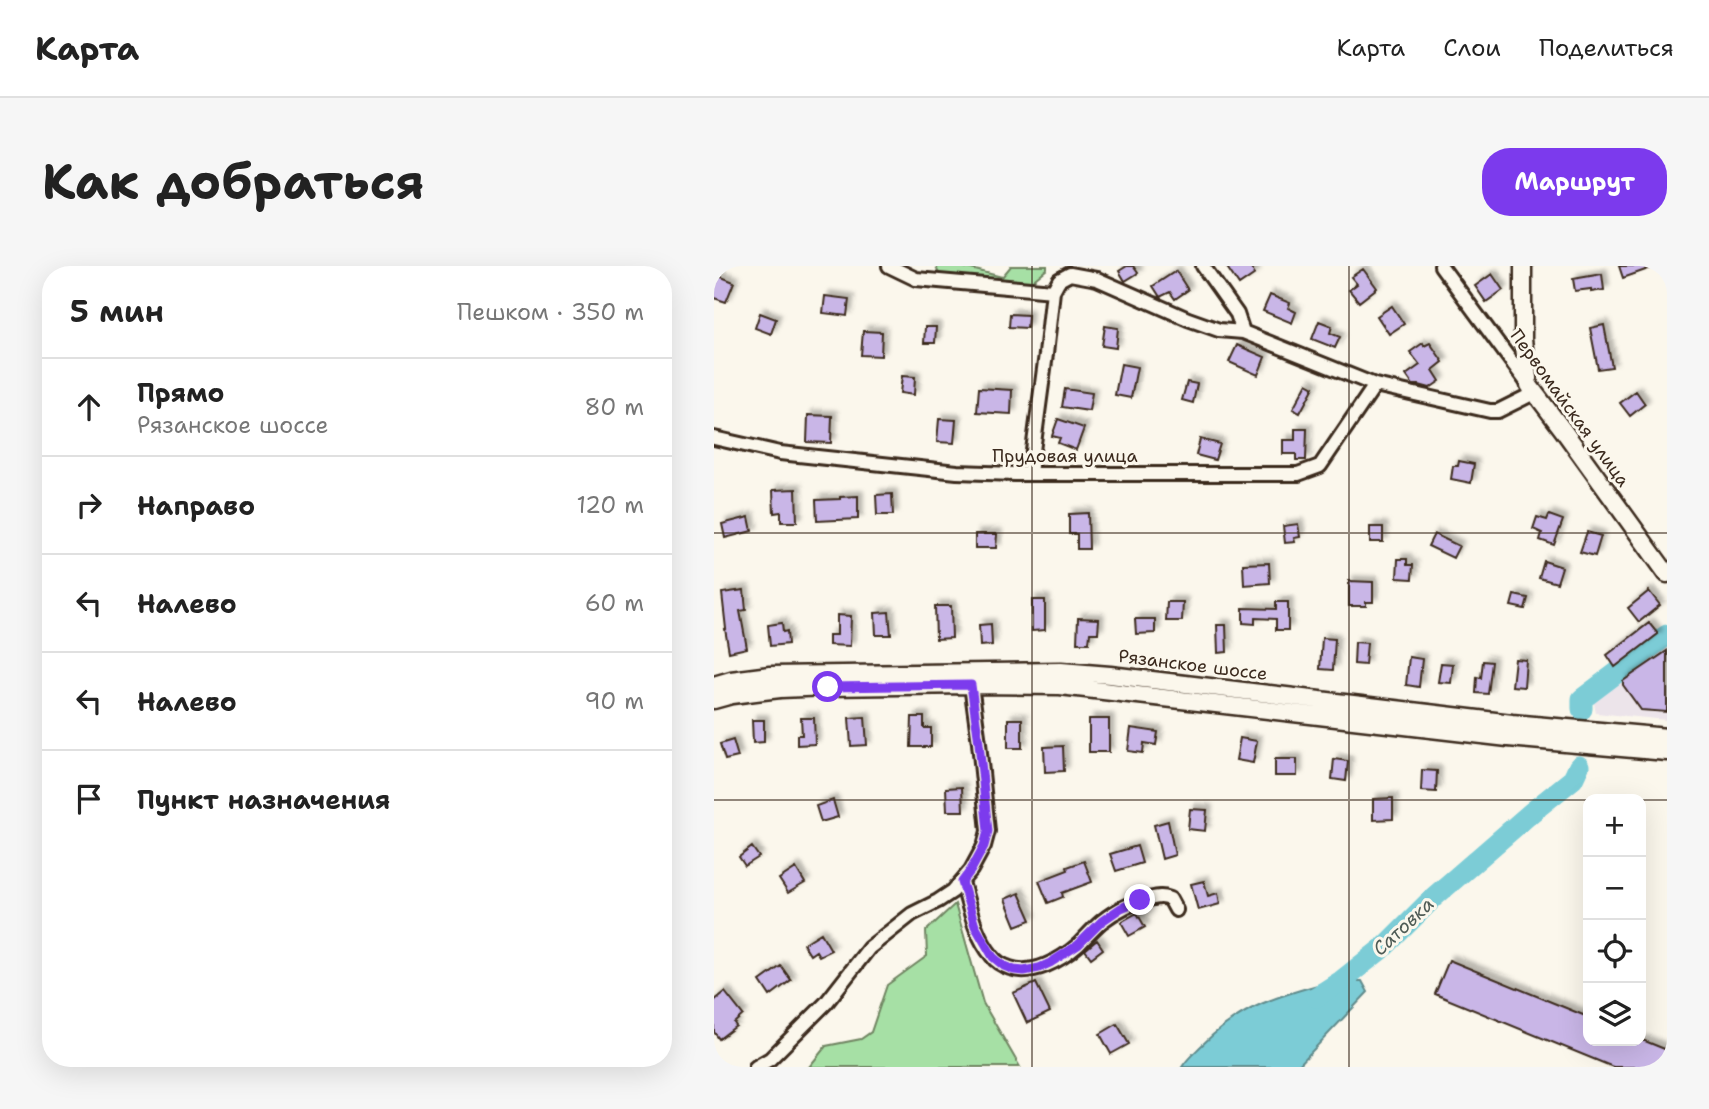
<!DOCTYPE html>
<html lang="ru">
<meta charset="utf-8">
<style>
body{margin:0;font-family:"Shantell Sans",sans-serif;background:#f6f6f6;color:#222}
.controls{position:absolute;right:21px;bottom:21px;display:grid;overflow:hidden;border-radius:14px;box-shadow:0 7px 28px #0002}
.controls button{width:63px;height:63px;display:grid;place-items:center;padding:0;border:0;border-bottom:2px solid #e0e0e0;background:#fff;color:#222;font:35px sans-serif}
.stop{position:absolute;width:21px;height:21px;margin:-16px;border:5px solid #7c3aed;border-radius:50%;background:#fff}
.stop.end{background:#7c3aed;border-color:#fff;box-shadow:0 2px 7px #0008}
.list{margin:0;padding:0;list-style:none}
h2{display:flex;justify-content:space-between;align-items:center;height:91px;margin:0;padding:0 28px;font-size:30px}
h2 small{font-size:23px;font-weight:400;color:#767676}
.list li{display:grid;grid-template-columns:46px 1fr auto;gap:21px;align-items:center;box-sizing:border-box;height:98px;padding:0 28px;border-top:2px solid #e0e0e0}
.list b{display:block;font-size:26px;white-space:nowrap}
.list p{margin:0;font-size:23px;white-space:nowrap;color:#767676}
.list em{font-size:23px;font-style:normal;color:#767676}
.icon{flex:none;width:38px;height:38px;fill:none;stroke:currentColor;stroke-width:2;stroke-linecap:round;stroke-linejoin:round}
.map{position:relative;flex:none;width:953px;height:801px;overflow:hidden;border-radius:28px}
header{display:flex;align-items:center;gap:42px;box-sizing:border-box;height:98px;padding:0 35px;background:#fff;border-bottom:2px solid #e0e0e0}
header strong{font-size:33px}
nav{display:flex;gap:38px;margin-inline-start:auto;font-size:24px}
.intro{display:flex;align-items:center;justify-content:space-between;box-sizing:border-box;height:168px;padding:0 42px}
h1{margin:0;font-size:49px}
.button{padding:18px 32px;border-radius:28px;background:#7c3aed;color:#fff;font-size:24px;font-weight:700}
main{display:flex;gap:42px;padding:0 42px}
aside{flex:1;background:#fff;border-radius:28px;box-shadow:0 7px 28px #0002}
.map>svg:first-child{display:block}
.built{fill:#ece4ea}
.green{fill:#a6e0a5;stroke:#708562;stroke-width:2}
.water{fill:#7bccd6;stroke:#618b8c;stroke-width:2}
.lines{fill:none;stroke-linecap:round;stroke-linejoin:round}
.river{stroke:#7bccd6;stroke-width:21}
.building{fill:#c9b6e7;stroke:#3b2a1e;stroke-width:2;filter:url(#shadow)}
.minor-casing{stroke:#3b2a1e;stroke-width:18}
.major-casing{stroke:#3b2a1e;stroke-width:21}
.minor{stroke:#fbf7ec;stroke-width:12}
.major{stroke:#fbf7ec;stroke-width:16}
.route{stroke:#7c3aed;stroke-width:9}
.grid{fill:none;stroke:#3b2a1e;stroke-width:2;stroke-opacity:0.55}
.labels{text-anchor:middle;stroke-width:6;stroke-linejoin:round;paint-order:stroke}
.street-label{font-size:18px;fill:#3b2a1e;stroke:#fbf7ec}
.water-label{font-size:19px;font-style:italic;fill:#4e5b55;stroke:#fbf7ec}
</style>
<header>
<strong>Карта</strong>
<nav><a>Карта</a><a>Слои</a><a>Поделиться</a></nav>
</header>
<div class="intro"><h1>Как добраться</h1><a class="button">Маршрут</a></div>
<main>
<aside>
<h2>5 мин<small>Пешком · 350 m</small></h2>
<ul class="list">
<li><svg class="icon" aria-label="ahead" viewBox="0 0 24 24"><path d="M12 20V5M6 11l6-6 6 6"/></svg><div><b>Прямо</b><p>Рязанское шоссе</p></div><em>80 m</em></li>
<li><svg class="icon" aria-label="right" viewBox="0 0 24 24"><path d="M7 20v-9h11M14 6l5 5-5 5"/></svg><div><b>Направо</b></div><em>120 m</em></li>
<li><svg class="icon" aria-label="left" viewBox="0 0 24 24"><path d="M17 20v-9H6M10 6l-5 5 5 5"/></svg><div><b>Налево</b></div><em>60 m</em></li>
<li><svg class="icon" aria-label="left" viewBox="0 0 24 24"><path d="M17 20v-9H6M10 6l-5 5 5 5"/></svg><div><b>Налево</b></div><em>90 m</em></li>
<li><svg class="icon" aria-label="arrive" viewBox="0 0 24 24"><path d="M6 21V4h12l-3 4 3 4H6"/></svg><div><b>Пункт назначения</b></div></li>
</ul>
</aside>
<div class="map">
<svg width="953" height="801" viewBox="0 0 953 801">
<defs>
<filter id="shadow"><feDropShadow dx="4.5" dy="-4.5" stdDeviation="2" flood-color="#0004"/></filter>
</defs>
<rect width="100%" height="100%" fill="#fbf7ec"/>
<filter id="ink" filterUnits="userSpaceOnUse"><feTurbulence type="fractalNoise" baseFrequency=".0143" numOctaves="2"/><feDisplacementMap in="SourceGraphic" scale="14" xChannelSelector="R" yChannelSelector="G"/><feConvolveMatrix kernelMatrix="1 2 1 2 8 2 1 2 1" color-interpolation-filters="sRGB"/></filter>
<g filter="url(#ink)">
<path class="built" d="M953 376V454L882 447 879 433Z"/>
<path class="green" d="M222 0H246L288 11 297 0H333V3L316 17 234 13 224 6Z
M241 638 269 737 306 801H95L112 780 147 773 157 766 173 719 213 690 212 665Z"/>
<path class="water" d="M618 715H648L654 726 583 801H468C473 793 480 787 487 780 526 740 566 729 618 715Z"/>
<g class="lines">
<path class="river" d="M868 443V433L953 369
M602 731 627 715 670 681 720 631 818 546 859 513 865 500"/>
</g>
<path class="building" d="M413 0H419L424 7 411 15 405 5Z
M512 0H536L541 8 525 19Z
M905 0H939L940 1 909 12Z
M649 3 663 22 645 36 635 24 643 18 637 11Z
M462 5 474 24 461 33 456 26 446 31 439 20Z
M0 8 20 16 12 36 0 32Z
M778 8 789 24 772 36 761 20Z
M888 8 890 24 877 26V23L861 25 859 13Z
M556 29 576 37 574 42 582 46 578 57 549 45Z
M111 30 135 33 133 50 109 47Z
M678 40 690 58 675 68 663 50Z
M46 47 62 53 57 68 41 62Z
M296 48 314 49 313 62 295 61Z
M605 55 618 60 616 67 626 71 621 82 598 73Z
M890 59 898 101 884 103 876 62Z
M391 60 404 62 402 82 388 80Z
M211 61H222L221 77H210Z
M149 65 168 66 167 90 147 89Z
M709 77 710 80 716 77 729 96 719 104 726 115 716 122 705 119H699L692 109 706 99 696 86Z
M523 79 551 91 544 109 515 96Z
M407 98 423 101 417 132 401 129Z
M188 110 201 111 200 129 186 127Z
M473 116 483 118 479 137 468 134Z
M593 117 600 121 586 147 579 143Z
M265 122 298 124 297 148 263 146Z
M351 123 378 127 375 145 348 141Z
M922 125 931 138 916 150 906 137Z
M94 149 118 150 117 177 93 176Z
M225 153 242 154 240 177 223 176Z
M344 153 370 162 362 184 344 177 346 172 338 170Z
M581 163H593L592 194H582V188H569V174H581Z
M486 173 506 178 501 194 482 189Z
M745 195 760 198 757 217 737 213 739 200H744Z
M82 223 83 256H67V246L60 247 59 224Z
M178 228 179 249H163L162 229Z
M144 230V253L103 255 102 234 126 233V231Z
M374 247 375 283H363V268H355V248Z
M835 249 849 254 840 279 826 274 828 267 819 263 823 251 833 254Z
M35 251 38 265 11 272 8 258Z
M584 258 586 271 580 272 581 276 571 277 569 260Z
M656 261H669V276H656Z
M873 266 887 270 881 290 866 286Z
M261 268H283L282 282H261Z
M720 268 745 280 739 292 714 280Z
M684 293H693V299H699L698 313 683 312Z
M830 295 848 301 843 317 825 312Z
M555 297 556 317 530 319 529 298Z
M635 315 659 316V336H652V340H635Z
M30 324 32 344 26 345 33 382 15 386 11 363H12L8 327Z
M935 325 946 339 925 356 914 342Z
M800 329 814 332 811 343 797 340Z
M318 334H331V364L318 365Z
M453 336H469L468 355H452Z
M562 336H574V364H562V353L541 352V358L529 357V342L562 343Z
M221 340H237L238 372 222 373Z
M175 346 177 369H162L161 347Z
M123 349 137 350 136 380 115 379V369H123Z
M364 352 385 353 384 367H376L375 377H363Z
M421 353H441V367L422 368Z
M68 357 69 366 73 365 74 378 56 380 54 359Z
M935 357 944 368 901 401 893 389Z
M277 358 278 379 266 380 265 359Z
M503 359H512L513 386 504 387Z
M608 372 621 373 619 404 606 403Z
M641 376 653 377 651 399 640 398Z
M953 385V446L927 444 909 419V415Z
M695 391 708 393 705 421 692 419Z
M801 393 812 394 810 421 798 420Z
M769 395 778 396 774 428 762 427 763 411 767 412Z
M727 397 739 398 737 417 724 416Z
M151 451 153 479 137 480 135 452Z
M198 451H210V462H217V481H197Z
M87 452H100L101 478 83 479V469H88Z
M294 453H308V482H294Z
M375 453H395V486H375Z
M38 454H50V476L39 477Z
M417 462 444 466 442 479 430 477 429 487 414 485Z
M526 472 543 475 539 497 522 494Z
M19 474 24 491 11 494 6 478Z
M349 480 350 505 331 506 330 481Z
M561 493H583V510H561Z
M620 493 634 495 632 515 618 513Z
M708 504 723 505 722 526 707 525Z
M248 521 249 545H233L232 522Z
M679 532V553L659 554V533Z
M119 534 124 551 107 556 102 540Z
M476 543 493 544 491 565 474 563Z
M454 555 461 589 448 593 440 559Z
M423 580 428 597 402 605 396 588Z
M38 581 45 591 31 600 25 591Z
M370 595 378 616 348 627 349 631 334 637 325 615 354 604 353 601Z
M82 602 91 617 74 627 65 613Z
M490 615 494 630 504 627 506 638 484 644 477 618Z
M305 627 317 654 302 660 291 633Z
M423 647 431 661 415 670 407 656Z
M107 667 117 684 105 690 102 685 96 689 89 678Z
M383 674 389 683 377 692 371 684Z
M735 694 874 751V775H931L953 784V801H899L721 728Z
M67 700 77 714 56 730 46 715Z
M322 717 336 746 313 757 299 727Z
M11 726 29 749 20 757 22 760 5 773 0 766V735Z
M403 758 415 778 397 788 386 768Z"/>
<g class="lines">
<g class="minor-casing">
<path id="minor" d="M175 0 202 13 339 25
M489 0 523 48 529 66
M727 0 814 118
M0 172 66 187 243 206 301 208H584L606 200 661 119
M316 207 332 88 339 25 345 14 356 8 383 13 474 53 505 64 529 66 661 119 776 145H784L820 127
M248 616C255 640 261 670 278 690 282 696 290 700 296 702 319 710 347 694 364 679 372 671 379 663 387 656 401 645 417 636 435 633 444 631 448 630 456 633L462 644
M42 801 56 793 112 737 155 682 198 648 224 635 239 625 257 604 270 580 274 565 265 477 257 419"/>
</g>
<g class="major-casing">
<path id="major" d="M809 0V74L815 119 849 164 953 308
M0 419 17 414 56 409 347 405 396 409 798 457 953 471
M0 434 18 429 66 423 114 421 257 419 346 420 794 472 953 486"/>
</g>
<use href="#minor" class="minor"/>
<use href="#major" class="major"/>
</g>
</g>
<g class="lines" filter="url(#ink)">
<path class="route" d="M114 421 257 419 265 477 274 565 270 580 257 604 248 616 261 660 279 691 290 700 300 704 310 705 325 702 336 697 364 679 388 655 407 642 426 634"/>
</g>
<path class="grid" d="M318 0V801M635 0V801M0 267H953M0 534H874M927 534H953"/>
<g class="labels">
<g class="street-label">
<text transform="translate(856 142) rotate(54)" y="6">Первомайская улица</text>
<text x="351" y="196">Прудовая улица</text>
<text transform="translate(479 399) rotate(7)" y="6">Рязанское шоссе</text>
</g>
<g class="water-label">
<text transform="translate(689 660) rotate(-43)" y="7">Сатовка</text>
</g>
</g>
</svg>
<div class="controls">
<button>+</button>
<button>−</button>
<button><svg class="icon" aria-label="locate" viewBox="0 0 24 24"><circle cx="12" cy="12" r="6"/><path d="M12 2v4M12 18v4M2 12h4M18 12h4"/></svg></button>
<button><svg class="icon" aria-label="layers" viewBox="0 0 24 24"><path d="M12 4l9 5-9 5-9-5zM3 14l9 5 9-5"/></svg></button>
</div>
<div class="stop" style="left:114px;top:421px"></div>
<div class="stop end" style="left:426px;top:634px"></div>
</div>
</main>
